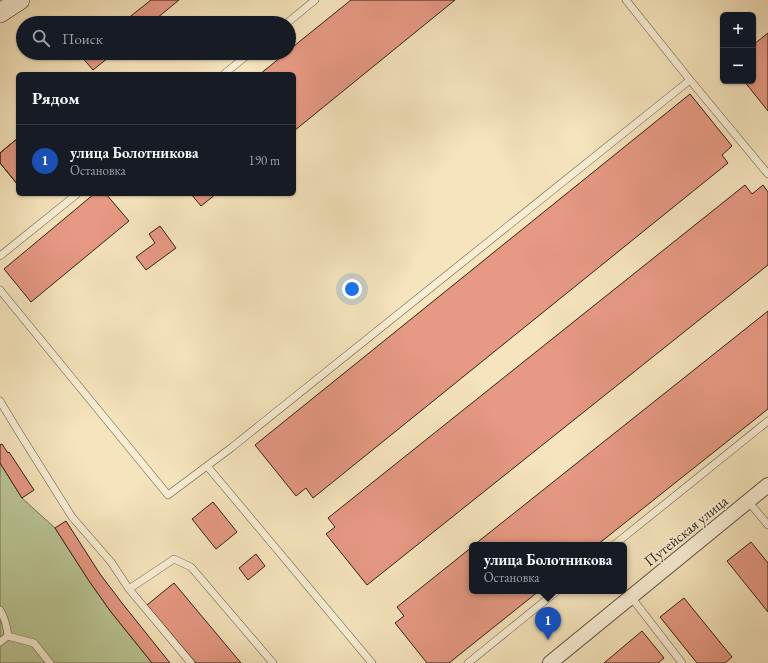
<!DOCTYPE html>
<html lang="ru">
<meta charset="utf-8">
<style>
body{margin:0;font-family:"EB Garamond",serif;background:#242831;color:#f1f3f6}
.controls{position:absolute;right:12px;top:12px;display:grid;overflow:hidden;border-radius:6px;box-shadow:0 1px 3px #0004}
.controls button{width:36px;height:36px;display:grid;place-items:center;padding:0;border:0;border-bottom:1px solid #363941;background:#171b24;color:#f1f3f6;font:20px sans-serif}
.you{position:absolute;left:352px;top:289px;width:14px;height:14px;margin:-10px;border:3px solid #fff;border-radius:50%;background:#1a73e8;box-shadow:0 0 0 6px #1a73e833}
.badge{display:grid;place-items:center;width:26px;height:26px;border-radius:50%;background:#ea580c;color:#fff;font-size:13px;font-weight:700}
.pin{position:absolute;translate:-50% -33px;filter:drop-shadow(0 1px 2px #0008)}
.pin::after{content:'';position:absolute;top:21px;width:14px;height:12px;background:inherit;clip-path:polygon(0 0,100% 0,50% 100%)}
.popup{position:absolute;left:469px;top:542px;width:158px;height:52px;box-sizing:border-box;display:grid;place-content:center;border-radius:6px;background:#171b24;filter:drop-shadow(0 1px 3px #0005);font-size:13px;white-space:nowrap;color:#9ea1a6}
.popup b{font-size:15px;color:#f1f3f6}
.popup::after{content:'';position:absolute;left:50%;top:100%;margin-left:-8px;border:8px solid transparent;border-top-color:#171b24}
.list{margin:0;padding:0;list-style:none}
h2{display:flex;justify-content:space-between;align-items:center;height:52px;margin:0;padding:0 16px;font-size:17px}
h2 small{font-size:13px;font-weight:400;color:#9ea1a6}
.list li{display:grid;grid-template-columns:26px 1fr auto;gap:12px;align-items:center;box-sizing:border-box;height:72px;padding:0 16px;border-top:1px solid #363941}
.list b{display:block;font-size:15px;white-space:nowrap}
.list p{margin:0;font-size:13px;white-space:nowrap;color:#9ea1a6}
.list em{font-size:13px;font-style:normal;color:#9ea1a6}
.icon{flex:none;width:22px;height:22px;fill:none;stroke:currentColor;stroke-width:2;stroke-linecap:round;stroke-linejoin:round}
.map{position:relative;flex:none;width:768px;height:663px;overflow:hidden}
.search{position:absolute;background:#171b24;box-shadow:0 1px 3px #0004;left:16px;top:16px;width:280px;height:44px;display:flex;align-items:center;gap:10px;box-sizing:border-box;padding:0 14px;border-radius:22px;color:#9ea1a6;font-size:15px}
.panel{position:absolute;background:#171b24;box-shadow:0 1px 3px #0004;left:16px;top:72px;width:280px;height:124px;border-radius:6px}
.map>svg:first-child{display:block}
.green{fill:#b9c593;stroke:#747356}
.building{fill:#e69983;stroke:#2f211a}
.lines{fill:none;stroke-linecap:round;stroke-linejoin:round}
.lane-casing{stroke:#605242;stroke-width:8}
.street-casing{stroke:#605242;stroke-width:16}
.secondary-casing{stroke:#2f211a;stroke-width:20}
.lane{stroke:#f8edd3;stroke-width:7}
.street{stroke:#f8edd3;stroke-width:14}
.secondary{stroke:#f8edd3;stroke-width:19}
.labels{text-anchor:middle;stroke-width:3;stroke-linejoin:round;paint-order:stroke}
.street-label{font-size:15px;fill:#2f211a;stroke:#f8edd3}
</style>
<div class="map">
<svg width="768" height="663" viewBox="0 0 768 663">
<rect width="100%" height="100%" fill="#f5e4bc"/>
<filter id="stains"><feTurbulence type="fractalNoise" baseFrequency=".005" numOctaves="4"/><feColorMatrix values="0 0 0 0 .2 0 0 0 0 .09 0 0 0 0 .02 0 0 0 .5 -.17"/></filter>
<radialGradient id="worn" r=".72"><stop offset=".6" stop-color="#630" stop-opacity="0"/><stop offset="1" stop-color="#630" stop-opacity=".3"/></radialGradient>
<path class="green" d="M0 463 22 498 55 528 89 581 111 612 152 663H0Z"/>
<path class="building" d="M151 0H179L151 23H122Z
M351 0H455L294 131V74H260L286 53H289V50Z
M768 33V111L744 81H753V45Z
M85 53H114L93 70 81 56Z
M690 94 732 146 722 155 728 163 313 498 306 488 296 496 255 445Z
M18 138V185L0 163V153Z
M18 138V185L0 163V153Z
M745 185 752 194 763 185 768 192V265L367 585 326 534 335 527 328 518Z
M94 194H106L129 221 31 302 4 269Z
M191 194H216L201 206Z
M160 226 176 248 146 270 136 257 155 243 149 234Z
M768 311V409L597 545H474Z
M2 444 8 453 9 452 34 490 22 498 0 463V445Z
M213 502 237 532 216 549 192 519Z
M66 521 100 574 122 603 170 663H152L111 612 89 581 55 528Z
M751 542 768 563V612L727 561Z
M472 547V591H539L449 663H427L395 623 404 616 397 607Z
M256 554 265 566 248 580 239 568Z
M174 583 241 663H196L147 605Z
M684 598 732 657 725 663H697L660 617Z
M642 631 664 658 658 663H604Z"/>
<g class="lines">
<g class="lane-casing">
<path id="lane" d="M626 0 690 80 768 174
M287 23 315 0
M224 74 250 53
M0 256 77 194
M0 290 168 495 231 448 690 80
M0 401 20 434 72 517 111 562 129 589 191 663
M207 466 372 663
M748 501 768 525
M614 545 768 421
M129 589 174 559 191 567 273 663
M631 597 682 663
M0 610C5 618 7 627 8 636L34 643 50 663
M0 642 8 636
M468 663 557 591"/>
</g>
<g class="street-casing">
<path id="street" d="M550 663 768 485"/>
</g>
<g class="secondary-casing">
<path id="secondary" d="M0 13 20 0"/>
</g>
<use href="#lane" class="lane"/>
<use href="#street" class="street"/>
<use href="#secondary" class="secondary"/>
</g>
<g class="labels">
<g class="street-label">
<text transform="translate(686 531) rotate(-39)" y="5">Путейская улица</text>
</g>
</g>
<rect width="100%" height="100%" filter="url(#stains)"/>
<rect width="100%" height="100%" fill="url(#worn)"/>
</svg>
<div class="controls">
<button>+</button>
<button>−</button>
</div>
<div class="you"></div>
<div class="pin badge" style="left:548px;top:640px;background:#1a4fb4">1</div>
<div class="popup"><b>улица Болотникова</b>Остановка</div>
<div class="search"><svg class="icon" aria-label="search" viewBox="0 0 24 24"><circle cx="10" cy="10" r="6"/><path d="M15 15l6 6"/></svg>Поиск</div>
<section class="panel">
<h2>Рядом<small></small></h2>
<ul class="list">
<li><span class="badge" style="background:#1a4fb4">1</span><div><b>улица Болотникова</b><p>Остановка</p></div><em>190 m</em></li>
</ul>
</section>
</div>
